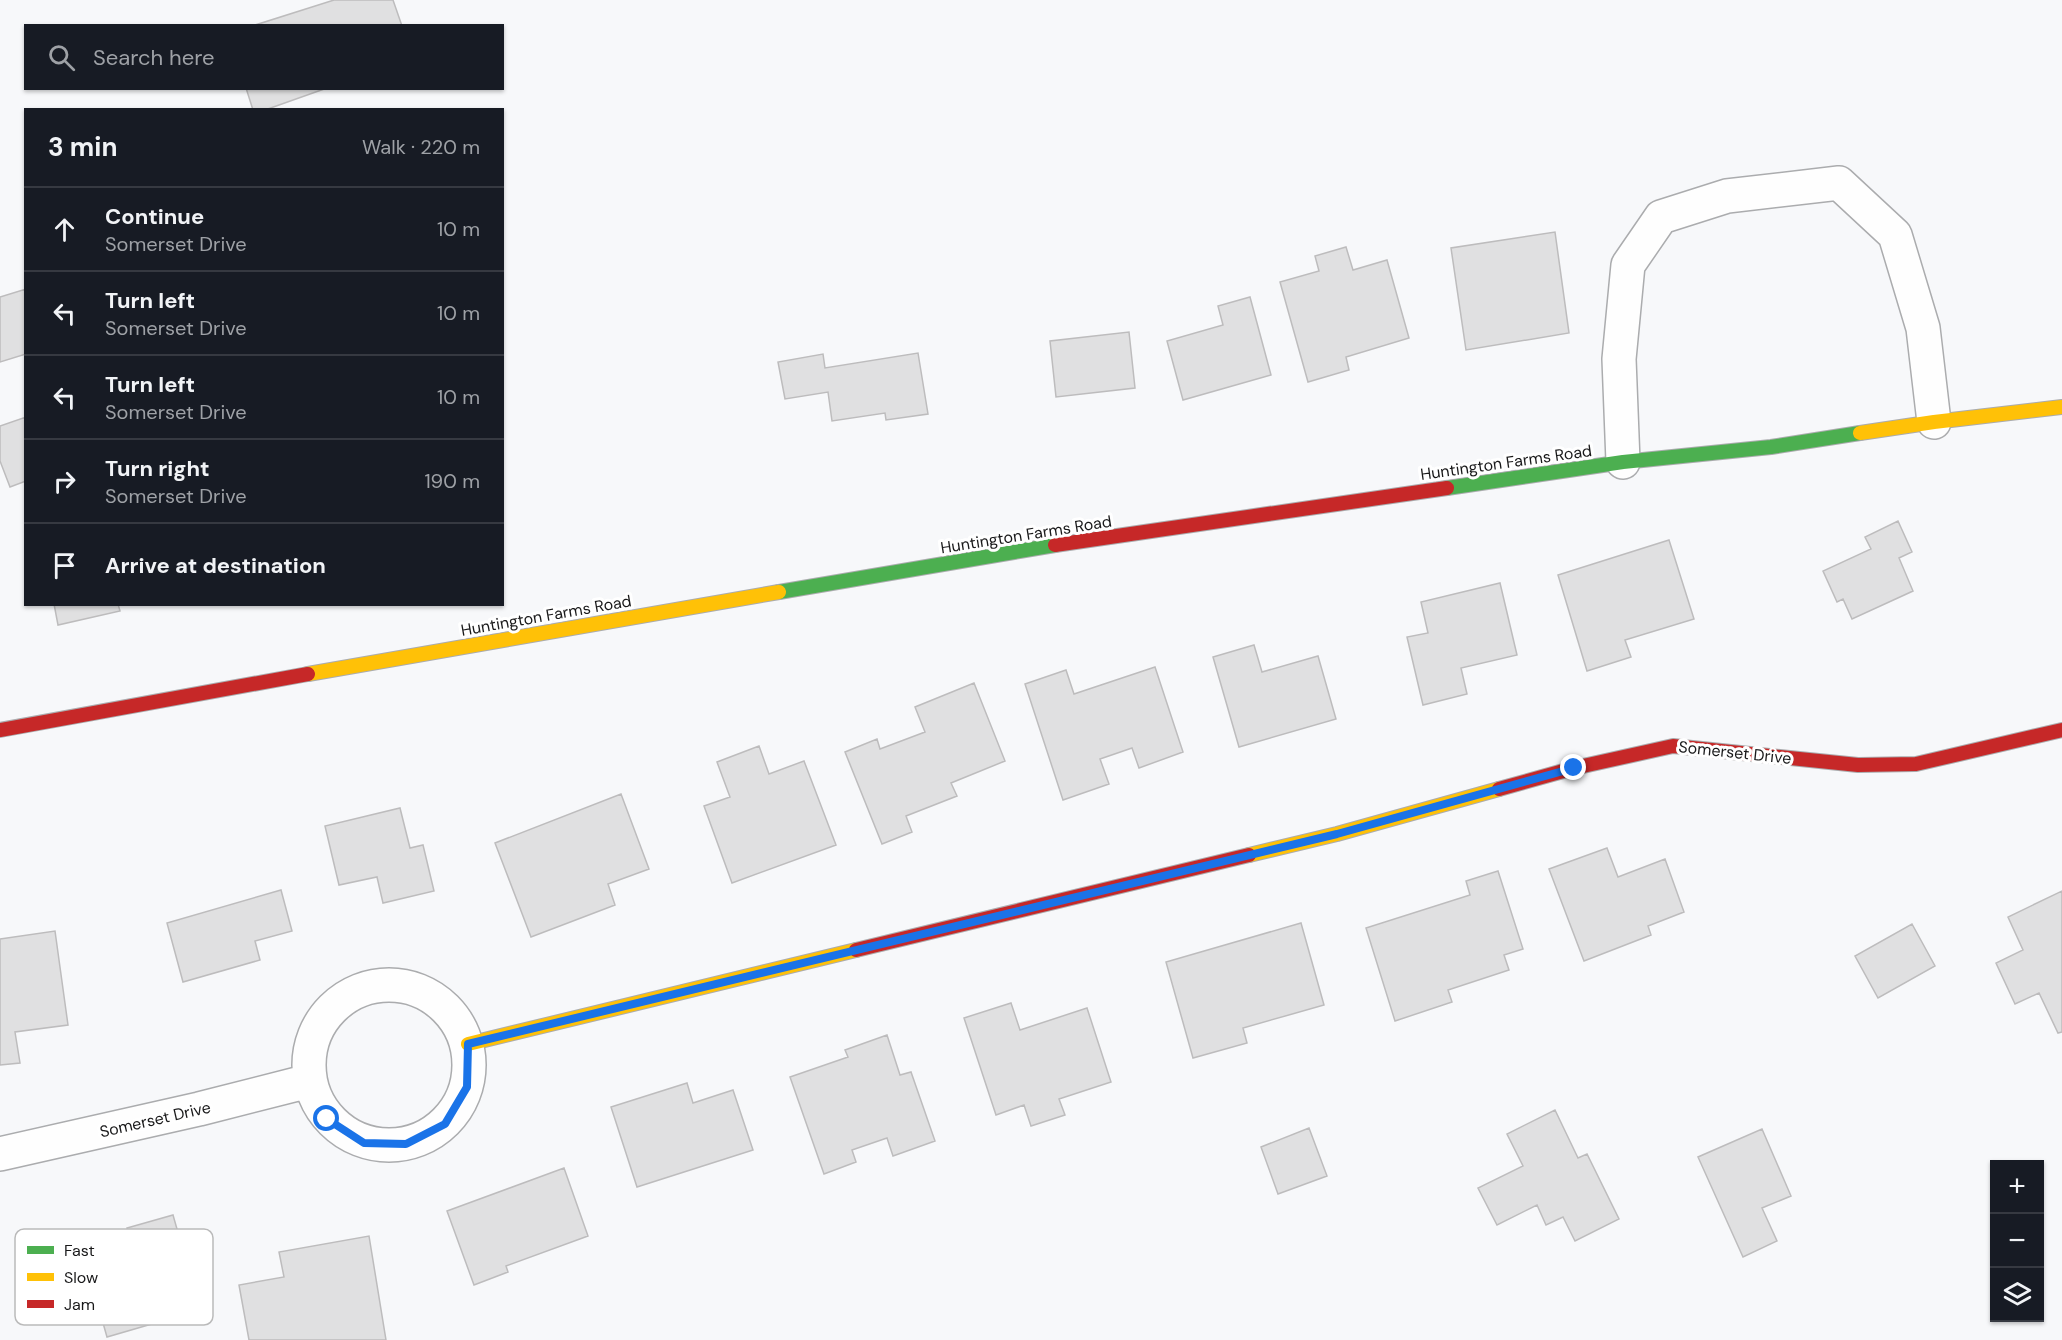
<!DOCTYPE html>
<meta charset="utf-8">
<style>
body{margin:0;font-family:"DM Sans",sans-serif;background:#20242c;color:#f1f3f6}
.controls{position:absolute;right:18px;bottom:18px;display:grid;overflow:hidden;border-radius:0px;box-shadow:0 2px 4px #0004}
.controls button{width:54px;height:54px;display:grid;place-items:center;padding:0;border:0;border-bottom:2px solid #363941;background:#171b24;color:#f1f3f6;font:30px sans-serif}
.stop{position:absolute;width:18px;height:18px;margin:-14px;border:4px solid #1a73e8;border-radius:50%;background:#fff}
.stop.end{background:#1a73e8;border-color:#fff;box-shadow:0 2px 6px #0008}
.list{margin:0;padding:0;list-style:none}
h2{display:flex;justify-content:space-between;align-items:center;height:78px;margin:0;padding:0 24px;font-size:26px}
h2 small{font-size:20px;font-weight:400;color:#9ea1a6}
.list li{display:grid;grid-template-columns:39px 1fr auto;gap:18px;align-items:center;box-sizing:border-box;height:84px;padding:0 24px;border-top:2px solid #363941}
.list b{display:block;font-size:22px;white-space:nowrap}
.list p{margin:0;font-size:20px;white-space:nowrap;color:#9ea1a6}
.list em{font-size:20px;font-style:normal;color:#9ea1a6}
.icon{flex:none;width:33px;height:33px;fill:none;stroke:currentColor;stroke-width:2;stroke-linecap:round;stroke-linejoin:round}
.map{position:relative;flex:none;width:2062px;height:1340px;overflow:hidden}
.search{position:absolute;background:#171b24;box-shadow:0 2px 4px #0004;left:24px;top:24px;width:480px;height:66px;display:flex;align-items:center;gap:15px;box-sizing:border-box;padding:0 21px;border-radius:0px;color:#9ea1a6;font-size:22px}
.panel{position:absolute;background:#171b24;box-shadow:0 2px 4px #0004;left:24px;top:108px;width:480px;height:498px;border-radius:0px}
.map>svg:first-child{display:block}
.building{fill:#e0e0e1;stroke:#bdbcbd;stroke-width:1.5}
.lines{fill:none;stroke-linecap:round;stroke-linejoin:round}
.street-casing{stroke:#abacae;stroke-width:36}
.fast-casing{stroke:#abacae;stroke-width:16}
.slow-casing{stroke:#abacae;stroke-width:16}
.jam-casing{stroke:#abacae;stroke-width:16}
.street{stroke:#fefefe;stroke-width:33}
.fast{stroke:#4caf50;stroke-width:14}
.slow{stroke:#ffc107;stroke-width:14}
.jam{stroke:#c62828;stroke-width:14}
.route{stroke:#1a73e8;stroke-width:8}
.labels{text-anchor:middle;stroke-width:6;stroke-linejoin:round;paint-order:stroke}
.street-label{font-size:16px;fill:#19191a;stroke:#fff}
.key{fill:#fff;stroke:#bababa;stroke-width:1.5}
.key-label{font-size:16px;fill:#19191a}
</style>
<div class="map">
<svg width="2062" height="1340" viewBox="0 0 2062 1340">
<rect width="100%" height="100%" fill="#f7f8fa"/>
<path class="building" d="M334 0H393L402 26H252Z
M246 88H327L265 110H253Z
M1555 232 1569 333 1466 350 1451 248Z
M1346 247 1353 270 1387 260 1409 338 1346 357 1349 370 1308 382 1280 282 1319 271 1315 256Z
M26 289V354L0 362V297Z
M1250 297 1271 375 1183 400 1167 341 1223 325 1218 306Z
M1129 332 1135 388 1056 397 1050 341Z
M918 353 928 414 886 420 885 413 832 421 828 392 785 399 778 362 823 354 825 368Z
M26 417V481L10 487 0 461V426Z
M1898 521 1912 552 1899 558 1913 591 1852 619 1843 599 1837 602 1823 571 1871 549 1865 537Z
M1669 540 1694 619 1625 640 1631 657 1587 671 1558 575Z
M1500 583 1517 655 1461 668 1467 694 1423 705 1407 637 1428 633 1421 602Z
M54 604H118L120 611 58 625Z
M1254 645 1262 672 1318 656 1336 719 1239 747 1213 657Z
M1155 667 1183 752 1139 768 1132 748 1100 759 1109 784 1063 800 1025 684 1066 670 1074 694Z
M974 683 1005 761 951 783 957 796 906 816 912 832 882 844 845 752 877 739 880 749 925 732 915 707Z
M759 746 769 774 804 761 836 845 732 883 704 806 730 797 717 762Z
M621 794 649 869 608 884 615 905 531 937 495 843Z
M400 808 410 848 423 845 434 891 383 903 377 877 339 885 325 826Z
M1607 848 1618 877 1665 859 1684 912 1648 926 1651 935 1584 961 1549 869Z
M1498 871 1523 949 1504 955 1509 970 1448 990 1452 1002 1395 1021 1366 928 1470 895 1466 881Z
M281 890 292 931 255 941 260 960 183 982 167 923Z
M2062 891V1032L2058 1033 2039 993 2015 1004 1996 963 2023 950 2008 917Z
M1301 923 1324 1005 1243 1028 1247 1043 1193 1058 1166 962Z
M1912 924 1935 966 1878 998 1855 956Z
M55 931 68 1025 15 1032 20 1063 0 1065V939Z
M1011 1003 1020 1030 1087 1008 1111 1082 1059 1099 1065 1115 1031 1126 1024 1105 996 1115 964 1018Z
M887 1035 900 1075 911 1072 935 1141 893 1156 887 1138 852 1150 856 1162 824 1174 790 1077 848 1057 845 1050Z
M687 1083 693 1103 733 1090 753 1150 637 1187 611 1107Z
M1555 1110 1578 1158 1587 1154 1619 1219 1575 1241 1563 1217 1546 1225 1537 1205 1497 1225 1478 1188 1523 1166 1507 1134Z
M1309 1128 1327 1176 1278 1194 1261 1147Z
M1762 1129 1791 1196 1762 1208 1777 1241 1743 1257 1698 1157Z
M564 1168 588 1236 506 1266 508 1272 474 1285 447 1211Z
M173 1215 200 1310 107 1337 84 1256 132 1242 127 1228Z
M369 1236 386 1340H249L239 1285 284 1277 279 1252Z"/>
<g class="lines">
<g class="street-casing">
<path id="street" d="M1623 462 1619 359 1628 265 1661 217 1727 196 1839 183 1895 235 1923 328 1934 422
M309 1065a80 80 0 1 1 160 0a80 80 0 1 1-160 0Z
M0 1154 199 1109 309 1081"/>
</g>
<g class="fast-casing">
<path id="fast" d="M1447 488 1623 462 1771 447 1860 433
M779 592 1055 545"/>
</g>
<g class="slow-casing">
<path id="slow" d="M1860 433 1934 422 2062 407
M308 674 779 592
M1249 855 1337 834 1499 789
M468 1044 856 950"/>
</g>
<g class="jam-casing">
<path id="jam" d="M1055 545 1447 488
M0 730 308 674
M1499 789 1574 768 1673 746 1858 765 1916 764 2062 730
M856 950 1249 855"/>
</g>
<use href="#street" class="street"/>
<use href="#fast" class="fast"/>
<use href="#slow" class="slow"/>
<use href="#jam" class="jam"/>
</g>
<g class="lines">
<path class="route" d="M327 1119 364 1143 406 1144 445 1124 467 1087 468 1044 1337 834 1574 768"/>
</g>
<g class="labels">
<g class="street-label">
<text transform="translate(1506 462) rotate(-8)" y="6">Huntington Farms Road</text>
<text transform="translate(1026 534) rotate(-9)" y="6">Huntington Farms Road</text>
<text transform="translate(546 615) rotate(-10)" y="6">Huntington Farms Road</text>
<text transform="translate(1735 752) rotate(6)" y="6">Somerset Drive</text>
<text transform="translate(155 1119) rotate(-13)" y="6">Somerset Drive</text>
</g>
</g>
<rect x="15" y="1229" width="198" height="96" rx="9" class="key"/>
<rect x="27" y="1246" width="27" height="8" fill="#4caf50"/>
<rect x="27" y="1273" width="27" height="8" fill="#ffc107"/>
<rect x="27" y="1300" width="27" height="8" fill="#c62828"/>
<g class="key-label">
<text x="64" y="1256">Fast</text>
<text x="64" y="1283">Slow</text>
<text x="64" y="1310">Jam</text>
</g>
</svg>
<div class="controls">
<button>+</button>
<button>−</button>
<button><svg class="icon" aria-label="layers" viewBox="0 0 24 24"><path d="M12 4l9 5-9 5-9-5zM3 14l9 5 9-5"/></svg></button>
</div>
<div class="stop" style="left:327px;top:1119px"></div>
<div class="stop end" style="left:1574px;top:768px"></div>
<div class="search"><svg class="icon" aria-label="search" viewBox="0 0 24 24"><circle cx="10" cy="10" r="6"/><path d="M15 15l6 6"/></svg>Search here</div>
<section class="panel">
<h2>3 min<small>Walk · 220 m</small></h2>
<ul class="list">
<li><svg class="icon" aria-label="ahead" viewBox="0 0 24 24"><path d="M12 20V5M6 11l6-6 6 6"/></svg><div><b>Continue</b><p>Somerset Drive</p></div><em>10 m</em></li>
<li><svg class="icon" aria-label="left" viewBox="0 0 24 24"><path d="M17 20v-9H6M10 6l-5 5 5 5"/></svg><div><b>Turn left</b><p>Somerset Drive</p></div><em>10 m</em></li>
<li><svg class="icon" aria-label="left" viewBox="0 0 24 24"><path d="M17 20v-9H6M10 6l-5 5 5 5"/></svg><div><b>Turn left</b><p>Somerset Drive</p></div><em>10 m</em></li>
<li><svg class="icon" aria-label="right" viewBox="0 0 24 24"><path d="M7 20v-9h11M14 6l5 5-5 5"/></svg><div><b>Turn right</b><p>Somerset Drive</p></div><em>190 m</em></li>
<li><svg class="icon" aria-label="arrive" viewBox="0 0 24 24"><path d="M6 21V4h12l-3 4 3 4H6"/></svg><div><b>Arrive at destination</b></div></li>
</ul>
</section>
</div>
